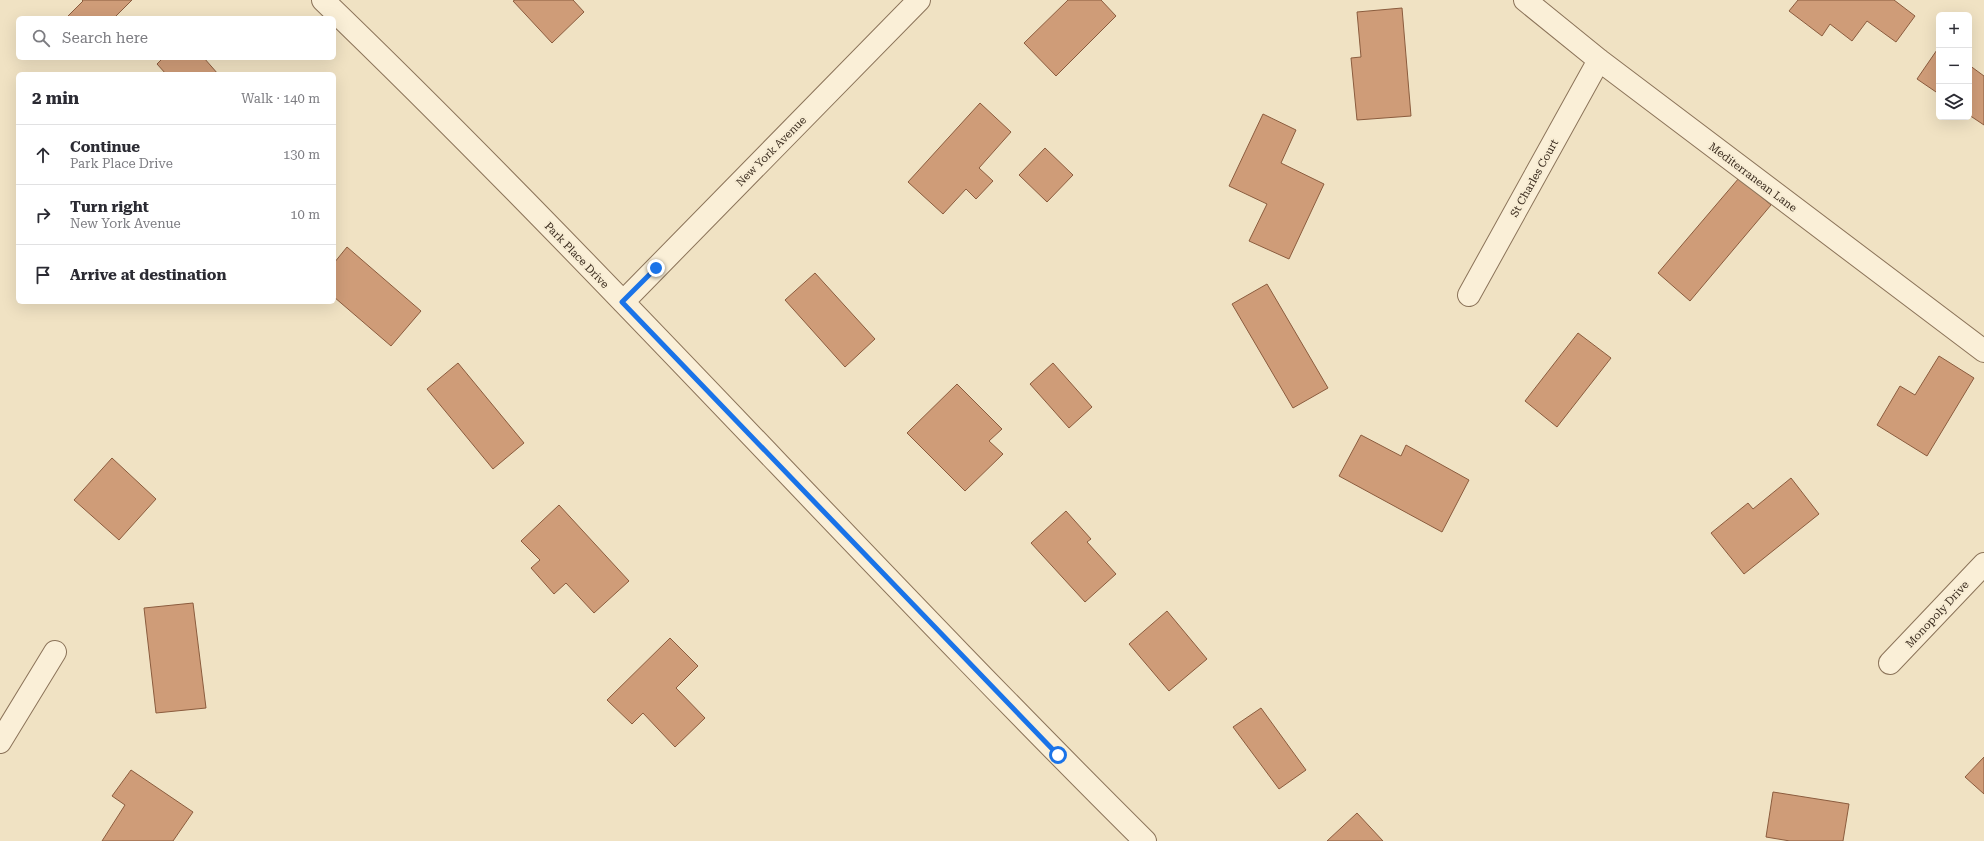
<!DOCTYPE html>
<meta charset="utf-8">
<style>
body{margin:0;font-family:"Roboto Serif",serif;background:#f7f7f7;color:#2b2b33}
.controls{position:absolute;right:12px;top:12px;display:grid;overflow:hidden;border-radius:6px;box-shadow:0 4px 16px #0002}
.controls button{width:36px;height:36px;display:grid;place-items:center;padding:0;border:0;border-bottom:1px solid #e1e1e2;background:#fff;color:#2b2b33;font:20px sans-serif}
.stop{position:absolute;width:12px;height:12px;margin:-9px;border:3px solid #1a73e8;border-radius:50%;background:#fff}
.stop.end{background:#1a73e8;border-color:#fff;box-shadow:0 1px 4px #0008}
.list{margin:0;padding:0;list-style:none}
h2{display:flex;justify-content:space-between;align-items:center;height:52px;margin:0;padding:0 16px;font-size:17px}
h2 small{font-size:13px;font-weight:400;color:#7c7c81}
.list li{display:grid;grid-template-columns:26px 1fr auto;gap:12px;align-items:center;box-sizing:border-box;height:60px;padding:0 16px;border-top:1px solid #e1e1e2}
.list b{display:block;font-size:15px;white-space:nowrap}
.list p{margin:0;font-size:13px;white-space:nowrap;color:#7c7c81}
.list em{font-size:13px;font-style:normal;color:#7c7c81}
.icon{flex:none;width:22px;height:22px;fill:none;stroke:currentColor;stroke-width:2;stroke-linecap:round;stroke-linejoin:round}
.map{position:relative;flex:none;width:1984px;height:841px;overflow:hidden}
.search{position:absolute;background:#fff;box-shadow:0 4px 16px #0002;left:16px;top:16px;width:320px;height:44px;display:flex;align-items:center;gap:10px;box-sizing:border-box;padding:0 14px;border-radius:6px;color:#7c7c81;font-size:15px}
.panel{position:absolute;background:#fff;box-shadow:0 4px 16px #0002;left:16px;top:72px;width:320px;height:232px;border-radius:6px}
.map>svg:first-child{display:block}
.building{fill:#cf9c78;stroke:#8b5c3e}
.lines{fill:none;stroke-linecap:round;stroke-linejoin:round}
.minor-casing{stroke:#8b7359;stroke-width:24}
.minor{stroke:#faefd7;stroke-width:22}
.route{stroke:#1a73e8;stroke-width:5}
.labels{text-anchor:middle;stroke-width:4;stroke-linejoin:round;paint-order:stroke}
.street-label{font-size:11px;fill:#3a2b1e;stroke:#f7ecd3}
</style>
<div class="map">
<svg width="1984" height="841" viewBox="0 0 1984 841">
<rect width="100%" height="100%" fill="#f0e2c3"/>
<path class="building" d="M82 0H132L114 18H66L83 1Z
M515 0H573L584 12 552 43 513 1Z
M1068 0H1101L1116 16 1056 76 1024 43Z
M1798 0H1894L1915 16 1896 42 1867 21 1852 41 1830 24 1822 36 1789 11Z
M1402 8 1411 116 1357 120 1351 58 1361 57 1357 12Z
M1939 47V94L1917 79Z
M163 58H204L218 74H166L157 64Z
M1969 65 1984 76V125L1969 115Z
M980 103 1011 132 979 168 993 181 976 199 966 189 943 214 908 182Z
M1263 114 1296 130 1281 163 1324 184 1289 259 1249 241 1267 204 1229 186Z
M1045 148 1073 175 1047 202 1019 175Z
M1739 178 1771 205 1690 301 1658 273Z
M347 247 421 311 391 346 334 297V263Z
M815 273 875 339 845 367 785 300Z
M1267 284 1328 388 1293 408 1232 304Z
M1578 333 1611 358 1557 427 1525 401Z
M1939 356 1974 378 1927 456 1877 425 1900 386 1915 395Z
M458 363 524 443 493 469 427 389Z
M1053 363 1092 407 1069 428 1030 384Z
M957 384 1002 429 989 441 1003 454 965 491 907 433Z
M1361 435 1401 456 1406 445 1469 480 1442 532 1339 476Z
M112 458 156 499 119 540 74 500Z
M1791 478 1819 514 1744 574 1711 533 1748 503 1753 509Z
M559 505 629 581 594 613 566 583 554 594 531 568 540 560 521 541Z
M1066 511 1091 539 1087 542 1116 574 1085 602 1031 543Z
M193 603 206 708 156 713 144 608Z
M1167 611 1207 659 1169 691 1129 644Z
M670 638 698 666 676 688 705 718 675 747 643 713 632 724 607 700Z
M1261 708 1306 770 1279 789 1233 727Z
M1984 757V794L1965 777Z
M131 770 193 812 173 841H102L125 805 112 796Z
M1773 792 1849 804 1843 841H1790L1766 837Z
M1357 813 1383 841H1327Z"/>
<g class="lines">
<g class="minor-casing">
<path id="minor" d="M323 0C605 272 867 565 1145 841
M1525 0 1599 60 1984 351
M1469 295 1599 60
M623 302 919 0
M1890 663 1984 564
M0 742 55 652"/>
</g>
<use href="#minor" class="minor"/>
</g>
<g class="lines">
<path class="route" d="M656 268 622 302 1058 755"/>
</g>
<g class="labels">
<g class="street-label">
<text transform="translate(771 151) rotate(-45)" y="4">New York Avenue</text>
<text transform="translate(1753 177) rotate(37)" y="4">Mediterranean Lane</text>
<text transform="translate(1534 178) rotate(-61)" y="4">St Charles Court</text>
<text transform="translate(577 255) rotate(46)" y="4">Park Place Drive</text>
<text transform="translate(1937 614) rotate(-47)" y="4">Monopoly Drive</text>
</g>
</g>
</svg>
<div class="controls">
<button>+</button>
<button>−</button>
<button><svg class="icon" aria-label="layers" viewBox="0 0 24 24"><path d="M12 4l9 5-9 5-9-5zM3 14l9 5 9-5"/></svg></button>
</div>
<div class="stop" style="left:1058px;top:755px"></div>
<div class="stop end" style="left:656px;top:268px"></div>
<div class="search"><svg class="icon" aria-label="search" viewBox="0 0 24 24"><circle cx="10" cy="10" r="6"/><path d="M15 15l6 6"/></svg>Search here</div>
<section class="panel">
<h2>2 min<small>Walk · 140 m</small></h2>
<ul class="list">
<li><svg class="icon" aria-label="ahead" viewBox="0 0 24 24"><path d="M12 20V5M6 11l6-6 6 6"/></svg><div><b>Continue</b><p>Park Place Drive</p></div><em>130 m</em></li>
<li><svg class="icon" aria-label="right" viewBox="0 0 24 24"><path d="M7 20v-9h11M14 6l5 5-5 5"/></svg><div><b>Turn right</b><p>New York Avenue</p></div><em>10 m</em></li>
<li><svg class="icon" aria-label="arrive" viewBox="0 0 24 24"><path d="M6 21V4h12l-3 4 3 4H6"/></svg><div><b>Arrive at destination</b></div></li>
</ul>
</section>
</div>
